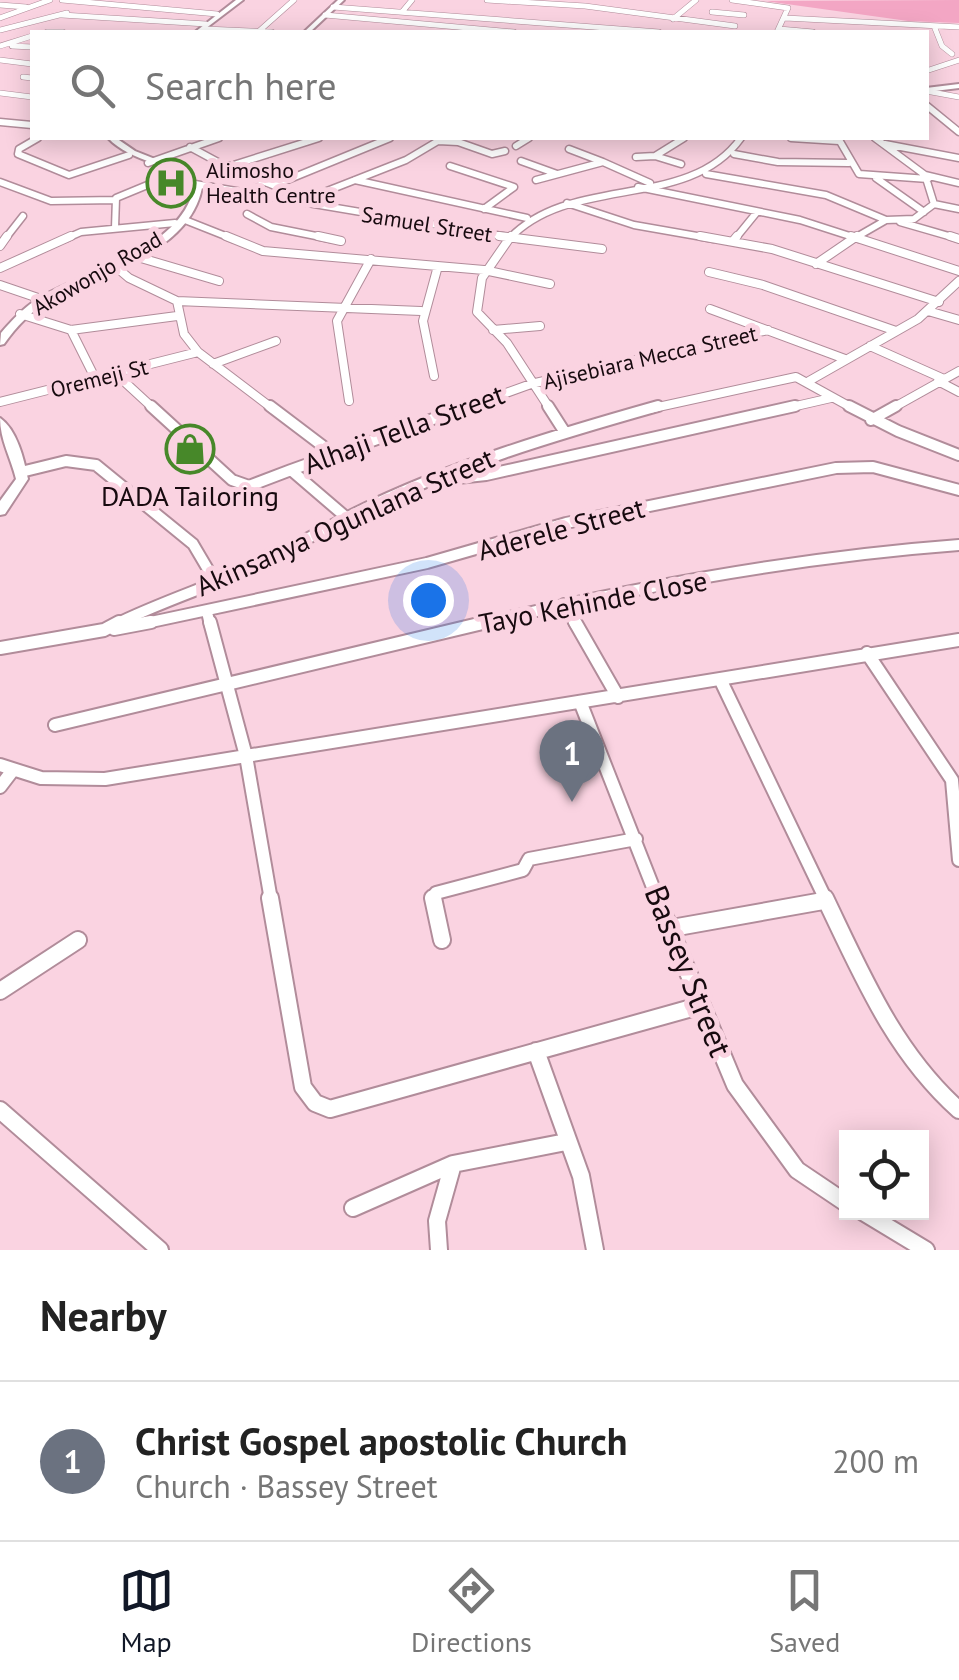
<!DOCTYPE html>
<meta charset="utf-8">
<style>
body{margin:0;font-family:"PT Sans",sans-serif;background:#f2f2f2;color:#222}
.controls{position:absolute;right:30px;bottom:30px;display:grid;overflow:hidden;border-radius:0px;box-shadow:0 5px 25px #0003}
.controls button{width:90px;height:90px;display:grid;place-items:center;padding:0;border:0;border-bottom:2px solid #e0e0e0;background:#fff;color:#222;font:50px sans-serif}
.you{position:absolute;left:428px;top:600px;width:35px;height:35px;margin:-25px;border:8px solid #fff;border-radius:50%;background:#1a73e8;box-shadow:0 0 0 15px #1a73e833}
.badge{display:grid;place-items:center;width:65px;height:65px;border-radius:50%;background:#111827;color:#fff;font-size:32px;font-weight:700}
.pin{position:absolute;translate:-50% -82px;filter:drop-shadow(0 2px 5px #0008)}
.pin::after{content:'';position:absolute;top:52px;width:35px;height:30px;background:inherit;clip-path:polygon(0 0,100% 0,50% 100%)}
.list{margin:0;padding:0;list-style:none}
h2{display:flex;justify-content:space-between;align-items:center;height:130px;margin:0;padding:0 40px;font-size:42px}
h2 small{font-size:32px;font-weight:400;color:#767676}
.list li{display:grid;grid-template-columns:65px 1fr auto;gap:30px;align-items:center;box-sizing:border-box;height:160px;padding:0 40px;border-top:2px solid #e0e0e0}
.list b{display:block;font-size:38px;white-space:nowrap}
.list p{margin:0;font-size:32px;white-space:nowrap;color:#767676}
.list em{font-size:32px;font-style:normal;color:#767676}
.icon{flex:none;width:55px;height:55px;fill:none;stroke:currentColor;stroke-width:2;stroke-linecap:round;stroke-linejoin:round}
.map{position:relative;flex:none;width:959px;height:1250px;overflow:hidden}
.search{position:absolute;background:#fff;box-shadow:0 5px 25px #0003;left:30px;right:30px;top:30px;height:110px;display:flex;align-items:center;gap:25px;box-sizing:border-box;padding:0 35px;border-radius:0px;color:#767676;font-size:38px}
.sheet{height:290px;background:#fff}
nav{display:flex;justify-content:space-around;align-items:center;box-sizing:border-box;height:140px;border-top:2px solid #e0e0e0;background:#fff;font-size:28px;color:#767676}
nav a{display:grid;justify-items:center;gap:5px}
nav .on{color:#111827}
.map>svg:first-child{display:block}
.green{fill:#f3a6c4}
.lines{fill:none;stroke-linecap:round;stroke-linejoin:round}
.street-far5-casing{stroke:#b18c9a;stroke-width:6}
.street-far4-casing{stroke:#b18c9a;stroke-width:9}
.street-far3-casing{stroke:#b18c9a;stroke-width:10}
.street-far2-casing{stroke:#b18c9a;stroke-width:14}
.street-far1-casing{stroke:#b18c9a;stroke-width:16}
.street-casing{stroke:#b18c9a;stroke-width:20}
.secondary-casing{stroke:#b18c9a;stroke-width:4}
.street-far5{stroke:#fff;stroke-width:5}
.street-far4{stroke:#fff;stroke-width:6}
.street-far3{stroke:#fff;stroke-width:8}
.street-far2{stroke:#fff;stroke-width:10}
.street-far1{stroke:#fff;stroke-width:12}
.street{stroke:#fff;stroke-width:16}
.secondary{fill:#fff;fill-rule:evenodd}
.labels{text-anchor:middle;stroke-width:10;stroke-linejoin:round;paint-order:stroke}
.far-poi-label{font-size:22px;fill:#170a0f;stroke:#fad3e1;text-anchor:start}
.far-street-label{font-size:22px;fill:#170a0f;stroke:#fad3e1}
.street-label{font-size:28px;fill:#170a0f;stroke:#fad3e1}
.poi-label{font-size:28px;fill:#170a0f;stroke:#fad3e1}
.near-street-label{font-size:32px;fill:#170a0f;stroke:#fad3e1}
</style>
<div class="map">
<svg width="959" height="1250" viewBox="0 0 959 1250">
<rect width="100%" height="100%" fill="#fad3e1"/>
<path class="green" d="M959 0V23L908 21 765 1Z"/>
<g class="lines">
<g class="street-far5-casing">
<path id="street-far5" d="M62 0 217 14
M487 0 585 6 735 26
M732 0 788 8 777 32
M0 5 26 7
M333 7 659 32
M402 12 412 0
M712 12 744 15
M62 15 206 24
M325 15 514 32
M0 18 50 0
M785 18 959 27
M673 19 696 0
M934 26 942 46 952 54
M205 29 272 32
M779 29 813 32
M0 30 67 13
M47 32H63
M258 32 294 0
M0 46 32 36
M12 46 32 47
M0 60 32 64
M926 71 959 60
M23 77 32 78
M926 91 959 97
M0 93 32 97"/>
</g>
<g class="street-far4-casing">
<path id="street-far4" d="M926 105 959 132
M0 122 32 125
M38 138 19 149 18 154 69 175 129 155
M791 138 839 141
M838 138 859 174 928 179
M885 144 959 158
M516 146 529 138
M190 147 227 167 308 199
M569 149 603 162
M734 154 778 162 849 163
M655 156 684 138
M636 157 655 156 681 164
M521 161 557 174
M148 163 219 138
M450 166 514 187 484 209
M227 167 319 138
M706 174 826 195 886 220
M925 175 959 183
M876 178 924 212
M355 180 527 218
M536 180 603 162 650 183
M0 182 51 201 116 200
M189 183 520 239
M275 185 390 138
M638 187 800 220 859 239
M299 202 406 160 438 141 458 142 492 154 505 151
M567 203 634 225 714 239
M934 204 959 209
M247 214 271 227 331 239
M185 220 233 239
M900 222 959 239
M115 228 116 198 174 174
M5 239 23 216
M65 239 81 232 175 223
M509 239C571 173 688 212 741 138
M735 239 757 212
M853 239 886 220 914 219 934 204 925 175 875 138"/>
</g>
<g class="street-far3-casing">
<path id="street-far3" d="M226 236 263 251 484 270 550 284
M318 236 341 241
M499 236 602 249
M511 236 482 278 477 312 507 343 550 409
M700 236 772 249 939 302
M851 236 959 271
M950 236 959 239
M733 241 737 236
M0 246 7 236
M134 256 219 281
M816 264 857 236
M116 267 129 278 177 301 421 311
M0 268 71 236
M709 272 763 285 896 331
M0 285 44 300
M177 301 184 334 198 352 273 409
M710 309 845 359
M928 311 959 320
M20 314 71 330 177 316
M71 330 96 380
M493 330 540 326
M870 346 944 379
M213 364 276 341
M116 374 154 409
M434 376 423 321 438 266
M809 381 918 319 959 281
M938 381 959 392
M349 401 337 321 371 259
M0 402 198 352
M462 409 531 384 768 330
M649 409 796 377 854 409
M783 409 831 398
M891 409 959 371"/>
</g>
<g class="street-far2-casing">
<path id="street-far2" d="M151 406 232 480 249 486 291 470
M270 406 332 453
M548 406 564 431
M849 406 898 431 959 455
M871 420 896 406
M21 472 66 461 96 465 193 544 216 583
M439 480 486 475 795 406
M347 518 291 470 469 406
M564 604 576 625
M207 612 210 625
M114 625C158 603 203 589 248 569 285 552 320 531 356 513 452 466 555 435 658 406
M137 625 427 563 566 523 836 468 873 467 959 490
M476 625C634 587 798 557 959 545"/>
</g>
<g class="street-far1-casing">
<path id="street-far1" d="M210 622 246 756 271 900
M575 622 618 697
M114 629 151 622
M0 648 104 630 119 622
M867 653 952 780 959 860
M720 679 826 900
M581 704 658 900
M55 725 487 622
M0 765 41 778 105 779 959 640
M0 787 13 770
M432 900 436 893 523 870 529 859 636 839"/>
</g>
<g class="street-casing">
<path id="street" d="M270 898 303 1087 315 1103 330 1109 699 1006
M433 898 442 940
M657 898 735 1085 797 1170 846 1203
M825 898C862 975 894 1052 959 1110
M672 928 823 901
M0 991 78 940
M536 1051 581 1176 595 1250
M0 1110 160 1250
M353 1208 453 1164
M863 1212 926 1250
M439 1250 437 1221 453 1164 566 1142"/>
</g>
<g class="secondary-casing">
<path id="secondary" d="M236 0H243L201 32H195Z
M338 0H344L310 32H304Z
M959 84V88L926 92V88Z
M108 138H116L135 151 183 170 202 188C188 255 101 271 49 301 31 311 16 327 4 344L0 345 1 333C12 320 25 306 41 297 90 268 179 251 194 188 171 162 132 163 108 138Z
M0 418C17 430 24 459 28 479L5 514 0 515V501L16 479C11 458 0 440 0 418Z"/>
</g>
<use href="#street-far5" class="street-far5"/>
<use href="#street-far4" class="street-far4"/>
<use href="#street-far3" class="street-far3"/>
<use href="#street-far2" class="street-far2"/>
<use href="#street-far1" class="street-far1"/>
<use href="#street" class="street"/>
<use href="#secondary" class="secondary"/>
</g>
<defs>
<g id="hospital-ring" transform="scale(2.5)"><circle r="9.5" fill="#fad3e1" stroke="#478829" stroke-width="1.5"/><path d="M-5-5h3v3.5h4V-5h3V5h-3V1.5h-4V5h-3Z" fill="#478829"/></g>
<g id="shop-ring" transform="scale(2.5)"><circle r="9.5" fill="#fad3e1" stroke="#478829" stroke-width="1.5"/><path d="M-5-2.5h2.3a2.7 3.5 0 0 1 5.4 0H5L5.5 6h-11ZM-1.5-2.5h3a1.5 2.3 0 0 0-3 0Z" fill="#478829"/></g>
</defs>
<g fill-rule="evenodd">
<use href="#hospital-ring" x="171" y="183"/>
<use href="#shop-ring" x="190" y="449"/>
</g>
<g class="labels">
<g class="far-poi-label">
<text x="206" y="178">Alimosho<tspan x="206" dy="25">Health Centre</tspan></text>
</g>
<g class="far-street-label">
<text transform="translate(427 224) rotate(9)" y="8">Samuel Street</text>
<text transform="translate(97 273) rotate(-30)" y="8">Akowonjo Road</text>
<text transform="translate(650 357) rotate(-13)" y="8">Ajisebiara Mecca Street</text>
<text transform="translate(99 378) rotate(-14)" y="8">Oremeji St</text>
</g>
<g class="street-label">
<text transform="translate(404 429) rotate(-20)" y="10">Alhaji Tella Street</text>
<text transform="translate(345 522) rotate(-24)" y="10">Akinsanya Ogunlana Street</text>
<text transform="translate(561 529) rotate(-15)" y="10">Aderele Street</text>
<text transform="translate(593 602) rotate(-11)" y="10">Tayo Kehinde Close</text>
</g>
<g class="poi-label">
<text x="190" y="506">DADA Tailoring</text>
</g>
<g class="near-street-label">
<text transform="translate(688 971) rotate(68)" y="11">Bassey Street</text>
</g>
</g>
</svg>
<div class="controls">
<button><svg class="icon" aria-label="locate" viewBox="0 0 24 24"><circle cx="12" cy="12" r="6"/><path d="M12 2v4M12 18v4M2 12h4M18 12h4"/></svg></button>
</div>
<div class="you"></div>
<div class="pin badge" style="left:572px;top:802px;background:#6b7280">1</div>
<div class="search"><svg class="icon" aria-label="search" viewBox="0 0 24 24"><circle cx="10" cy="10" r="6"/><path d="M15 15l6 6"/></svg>Search here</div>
</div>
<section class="sheet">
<h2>Nearby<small></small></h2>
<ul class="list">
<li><span class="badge" style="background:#6b7280">1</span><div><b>Christ Gospel apostolic Church</b><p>Church · Bassey Street</p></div><em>200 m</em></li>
</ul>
</section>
<nav>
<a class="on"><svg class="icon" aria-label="map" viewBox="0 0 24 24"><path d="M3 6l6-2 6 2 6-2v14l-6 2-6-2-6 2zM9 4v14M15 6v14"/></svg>Map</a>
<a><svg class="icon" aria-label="directions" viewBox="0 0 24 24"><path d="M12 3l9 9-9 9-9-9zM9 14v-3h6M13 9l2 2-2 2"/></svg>Directions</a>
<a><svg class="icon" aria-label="saved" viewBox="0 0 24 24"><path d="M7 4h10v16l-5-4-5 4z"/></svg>Saved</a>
</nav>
